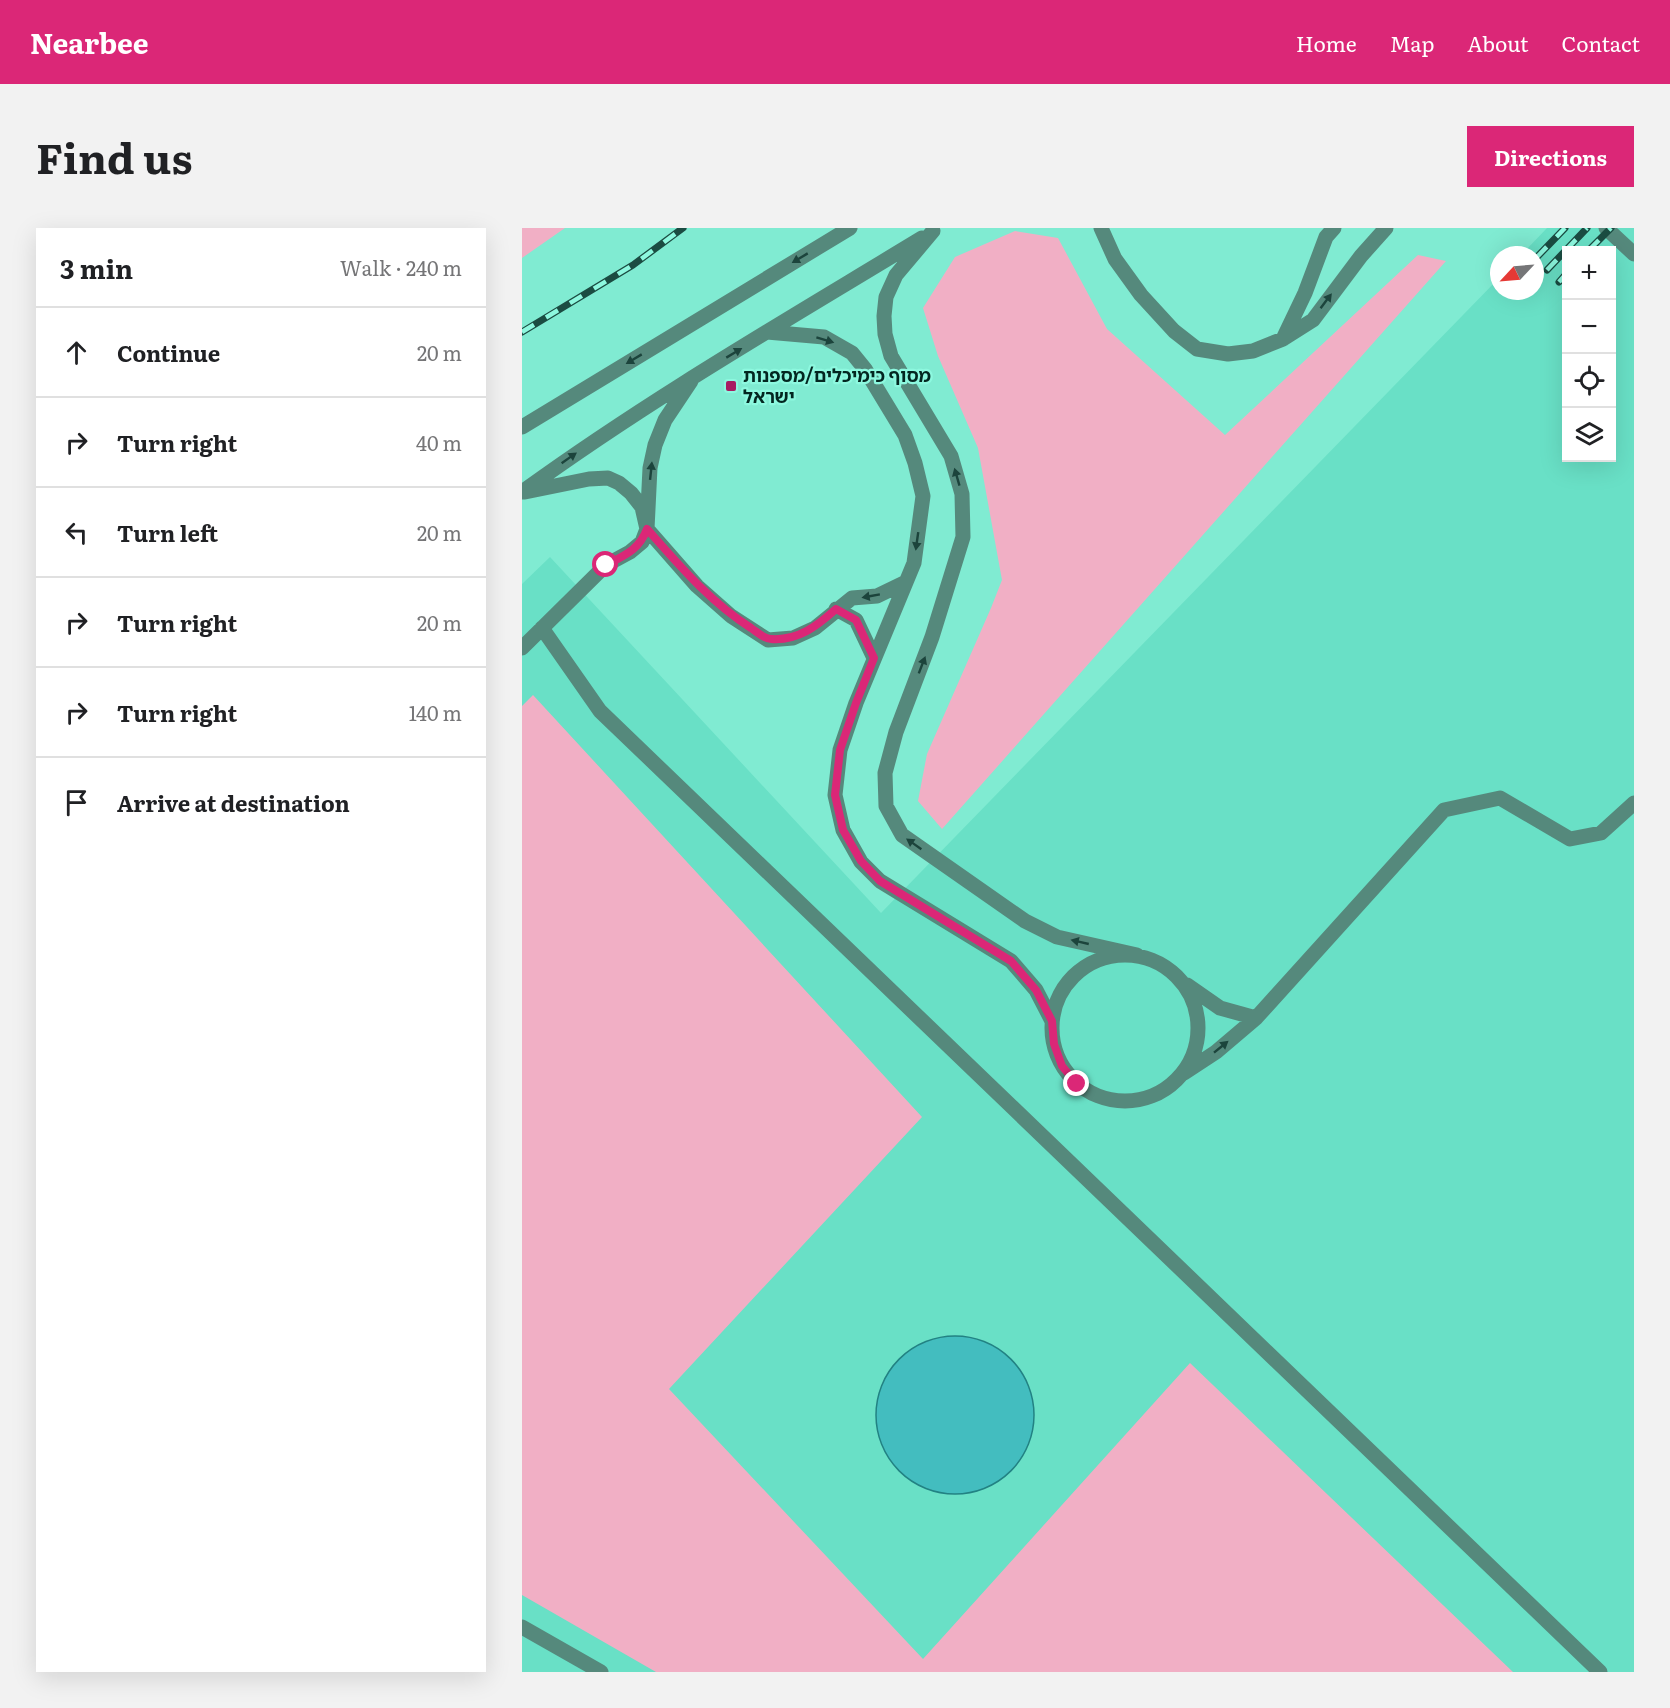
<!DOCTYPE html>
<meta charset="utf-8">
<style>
body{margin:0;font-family:Literata,"Noto Sans Hebrew",serif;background:#f2f2f2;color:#202124}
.controls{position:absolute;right:18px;top:18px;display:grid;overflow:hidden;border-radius:0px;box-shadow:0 6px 24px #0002}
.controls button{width:54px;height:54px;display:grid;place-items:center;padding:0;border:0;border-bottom:2px solid #e0e0e0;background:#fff;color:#202124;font:30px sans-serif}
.compass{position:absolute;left:968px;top:18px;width:54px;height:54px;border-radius:50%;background:#fff;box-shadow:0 6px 24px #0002;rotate:244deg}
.stop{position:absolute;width:18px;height:18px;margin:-14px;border:4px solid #db2777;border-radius:50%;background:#fff}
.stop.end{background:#db2777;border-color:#fff;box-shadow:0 2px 6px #0008}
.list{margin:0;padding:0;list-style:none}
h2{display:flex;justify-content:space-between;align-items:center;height:78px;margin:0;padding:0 24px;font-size:26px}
h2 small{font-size:20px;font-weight:400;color:#757577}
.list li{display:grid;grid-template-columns:39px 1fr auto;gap:18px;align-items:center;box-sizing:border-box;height:90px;padding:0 24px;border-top:2px solid #e0e0e0}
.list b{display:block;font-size:22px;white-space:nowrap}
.list em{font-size:20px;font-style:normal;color:#757577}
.icon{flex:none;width:33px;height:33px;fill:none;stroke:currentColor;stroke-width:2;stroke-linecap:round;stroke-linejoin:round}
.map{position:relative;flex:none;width:1112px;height:1444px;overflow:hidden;border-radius:0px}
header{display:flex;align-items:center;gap:36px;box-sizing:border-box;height:84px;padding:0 30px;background:#db2777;color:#fff}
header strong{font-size:28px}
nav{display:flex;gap:33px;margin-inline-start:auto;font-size:21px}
.intro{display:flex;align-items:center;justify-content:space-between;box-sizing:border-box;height:144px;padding:0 36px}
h1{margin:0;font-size:42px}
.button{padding:15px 27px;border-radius:0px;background:#db2777;color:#fff;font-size:21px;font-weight:700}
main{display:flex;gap:36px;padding:0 36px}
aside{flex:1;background:#fff;border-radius:0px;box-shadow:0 6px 24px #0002}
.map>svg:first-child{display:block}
.built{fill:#69e0c6;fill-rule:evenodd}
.green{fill:#f1afc5}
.building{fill:#43bdbf;stroke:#228283;stroke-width:1.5}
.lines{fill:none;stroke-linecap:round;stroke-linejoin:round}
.minor{stroke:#55897c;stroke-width:15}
.rail-casing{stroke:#1b4c42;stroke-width:7}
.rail{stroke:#8df8df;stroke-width:4.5;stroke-dasharray:14;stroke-linecap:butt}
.oneway{fill:#1c443c}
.route{stroke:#db2777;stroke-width:8}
.poi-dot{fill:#a71c61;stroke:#8df8df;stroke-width:2}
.labels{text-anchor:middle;stroke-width:4.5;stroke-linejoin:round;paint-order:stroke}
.poi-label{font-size:18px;font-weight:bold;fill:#032620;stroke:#8df8df;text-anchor:start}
</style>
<header>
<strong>Nearbee</strong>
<nav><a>Home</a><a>Map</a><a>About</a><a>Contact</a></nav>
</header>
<div class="intro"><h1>Find us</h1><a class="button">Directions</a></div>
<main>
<aside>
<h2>3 min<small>Walk · 240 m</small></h2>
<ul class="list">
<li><svg class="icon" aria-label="ahead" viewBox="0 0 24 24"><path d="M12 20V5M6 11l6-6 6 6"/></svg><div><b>Continue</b></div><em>20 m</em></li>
<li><svg class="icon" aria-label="right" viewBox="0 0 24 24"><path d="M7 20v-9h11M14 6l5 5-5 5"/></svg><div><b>Turn right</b></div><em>40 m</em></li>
<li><svg class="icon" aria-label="left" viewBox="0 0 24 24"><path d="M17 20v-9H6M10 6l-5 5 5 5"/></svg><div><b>Turn left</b></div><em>20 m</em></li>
<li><svg class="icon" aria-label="right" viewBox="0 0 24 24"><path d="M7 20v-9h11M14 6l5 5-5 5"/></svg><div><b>Turn right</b></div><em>20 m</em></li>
<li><svg class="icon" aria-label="right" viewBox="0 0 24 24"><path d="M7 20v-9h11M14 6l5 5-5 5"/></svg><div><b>Turn right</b></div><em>140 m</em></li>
<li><svg class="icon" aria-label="arrive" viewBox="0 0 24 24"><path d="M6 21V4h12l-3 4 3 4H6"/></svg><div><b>Arrive at destination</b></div></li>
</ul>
</aside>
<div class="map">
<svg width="1112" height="1444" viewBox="0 0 1112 1444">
<rect width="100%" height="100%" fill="#80ebd2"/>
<path class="built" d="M1025 0H1112V1444H0V356L28 329 359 685 977 50V63H1013V27H999ZM1044 22H1090V230H1044Z"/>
<path class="green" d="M0 0H43L0 30Z
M493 3 536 10 585 101 703 207 896 27 924 33 420 601 396 573 405 526 469 380 480 352 456 220 416 128 401 80 433 29Z
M11 467 400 889 147 1161 401 1431 668 1135 991 1444H134L0 1367V478Z"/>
<path class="building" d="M354 1187a79 79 0 1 1 158 0a79 79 0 1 1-158 0Z"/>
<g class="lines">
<path class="minor" d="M579 0 593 31 619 67 652 103 675 121 706 126 731 123 761 111 791 92 839 28 864 0
M1084 0 1112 26
M411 3 374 47 364 69 362 88 363 106 369 128 429 228 440 266 441 309 410 409 374 504 363 545 364 578 380 607 503 693 535 709 615 727
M245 104 302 109 330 125 343 141 383 207 393 235 401 268 392 335 334 475 318 522 313 567 321 602 339 634 358 653 489 733 514 762 530 793
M761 111 783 65 804 9 812 0
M0 199 328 0
M0 264C128 171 265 92 400 10
M3 264 67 251 86 250 97 255 109 265 120 279 125 301 175 358 209 388 246 412 271 410 293 400 330 370 355 368 384 354
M314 381 334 392 352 430
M20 400 78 483 1078 1444
M0 420 84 337 108 324 120 314 125 301 128 240 133 217 143 192 169 153
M530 800a73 73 0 1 1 146 0a73 73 0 1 1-146 0Z
M665 757 698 780 734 790
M662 845 694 824 734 790 922 582 978 570 1048 611 1079 605 1112 575
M0 1399 79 1444"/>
<g class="rail-casing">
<path id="rail" d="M1067 22 1089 0
M1015 29 1043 0
M1025 42 1065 0
M1037 54 1044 46
M0 104 111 37 161 0"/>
</g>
<use href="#rail" class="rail"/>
</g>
<defs><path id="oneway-solid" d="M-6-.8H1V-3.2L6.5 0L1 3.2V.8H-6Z" transform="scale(1.5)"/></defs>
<g class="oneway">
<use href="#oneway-solid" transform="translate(278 30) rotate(149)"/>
<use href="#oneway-solid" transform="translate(804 73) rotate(-53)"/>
<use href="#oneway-solid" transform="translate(303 112) rotate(17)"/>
<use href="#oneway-solid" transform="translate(212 125) rotate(-31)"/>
<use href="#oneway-solid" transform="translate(112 131) rotate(149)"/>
<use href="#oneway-solid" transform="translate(47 230) rotate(-35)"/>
<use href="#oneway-solid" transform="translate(129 243) rotate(-84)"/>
<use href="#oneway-solid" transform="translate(435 249) rotate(-106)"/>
<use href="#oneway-solid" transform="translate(395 313) rotate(98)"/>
<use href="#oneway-solid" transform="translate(349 368) rotate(170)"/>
<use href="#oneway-solid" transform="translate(400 437) rotate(-69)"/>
<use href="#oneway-solid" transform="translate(392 616) rotate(-145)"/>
<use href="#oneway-solid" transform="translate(558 714) rotate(-167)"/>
<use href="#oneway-solid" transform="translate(699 819) rotate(-39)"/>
</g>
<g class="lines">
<path class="route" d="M84 337C103 327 117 322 125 301 157 337 188 374 229 400 235 404 242 411 249 411 276 413 295 398 314 381L334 392 352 430 334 475 318 522 313 567 321 602 339 633 358 653 489 733 514 762 530 793 532 816 540 838 555 856"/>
</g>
<rect class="poi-dot" x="203" y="152" width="12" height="12" rx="3"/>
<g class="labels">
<g class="poi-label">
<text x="221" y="154">מסוף כימיכלים/מספנות<tspan x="221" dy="21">ישראל</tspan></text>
</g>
</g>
</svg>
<div class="controls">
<button>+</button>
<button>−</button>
<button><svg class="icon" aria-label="locate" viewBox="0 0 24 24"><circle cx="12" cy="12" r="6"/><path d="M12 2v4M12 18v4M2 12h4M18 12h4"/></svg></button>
<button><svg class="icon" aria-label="layers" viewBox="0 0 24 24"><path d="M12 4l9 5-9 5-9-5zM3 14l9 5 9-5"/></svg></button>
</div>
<svg class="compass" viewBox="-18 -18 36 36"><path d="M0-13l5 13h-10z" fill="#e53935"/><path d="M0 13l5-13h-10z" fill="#757577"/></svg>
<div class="stop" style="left:84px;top:337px"></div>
<div class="stop end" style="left:555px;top:856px"></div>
</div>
</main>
